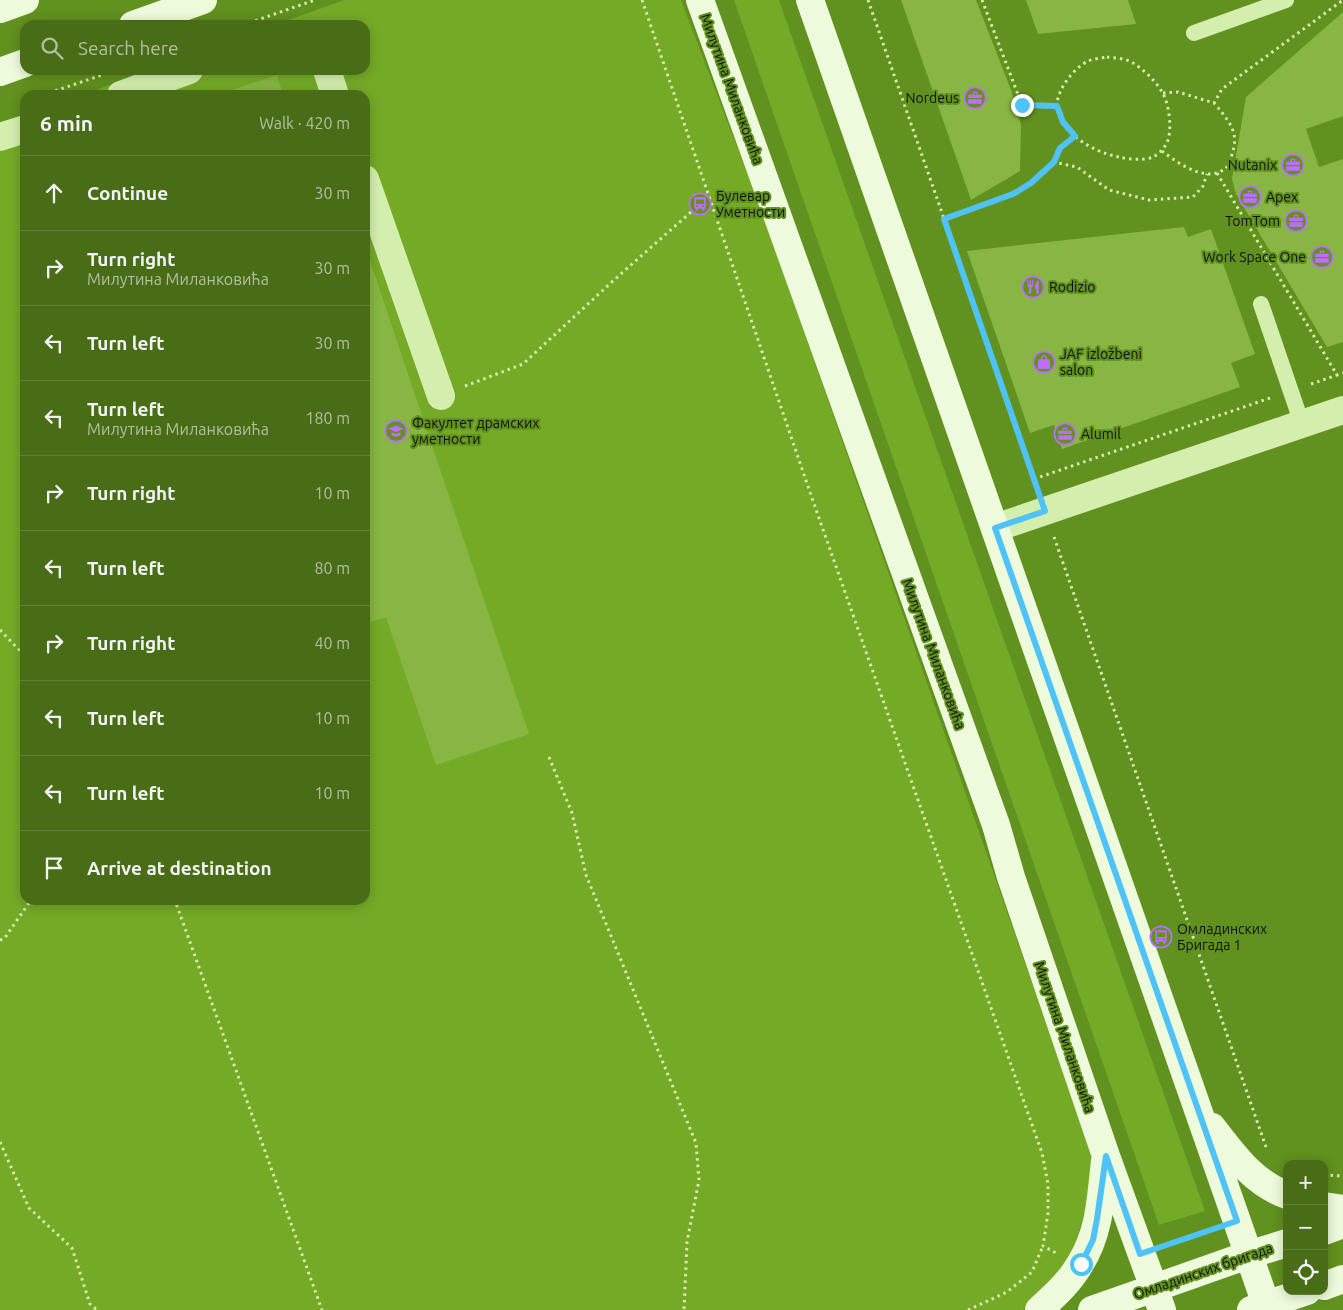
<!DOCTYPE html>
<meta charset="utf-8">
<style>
body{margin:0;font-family:Ubuntu,sans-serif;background:#537523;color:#f1f3f6}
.controls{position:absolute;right:15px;bottom:15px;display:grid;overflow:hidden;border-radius:10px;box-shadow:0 2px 12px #0003}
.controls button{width:45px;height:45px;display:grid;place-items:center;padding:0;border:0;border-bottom:1px solid #618035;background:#496d16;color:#f1f3f6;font:25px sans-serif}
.stop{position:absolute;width:15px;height:15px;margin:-11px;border:4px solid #4fc3f7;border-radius:50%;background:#fff}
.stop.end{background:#4fc3f7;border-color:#fff;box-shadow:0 1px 5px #0008}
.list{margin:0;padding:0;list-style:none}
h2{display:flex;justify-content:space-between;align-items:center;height:65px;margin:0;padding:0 20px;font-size:21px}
h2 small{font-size:16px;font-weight:400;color:#b1c0a1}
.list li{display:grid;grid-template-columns:32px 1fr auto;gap:15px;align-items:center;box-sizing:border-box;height:75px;padding:0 20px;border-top:1px solid #618035}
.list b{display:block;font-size:19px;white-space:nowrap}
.list p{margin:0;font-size:16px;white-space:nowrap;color:#b1c0a1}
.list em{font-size:16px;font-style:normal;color:#b1c0a1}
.icon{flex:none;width:28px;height:28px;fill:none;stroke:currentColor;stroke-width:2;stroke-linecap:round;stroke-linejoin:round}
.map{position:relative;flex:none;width:1343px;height:1310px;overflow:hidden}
.search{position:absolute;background:#496d16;box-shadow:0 2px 12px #0003;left:20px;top:20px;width:350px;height:55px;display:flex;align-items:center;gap:12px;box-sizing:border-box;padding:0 18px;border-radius:15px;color:#b1c0a1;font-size:19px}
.panel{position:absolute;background:#496d16;box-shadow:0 2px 12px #0003;left:20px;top:90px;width:350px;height:815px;border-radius:15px}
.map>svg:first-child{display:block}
.green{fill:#75aa27}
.building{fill:#87b742}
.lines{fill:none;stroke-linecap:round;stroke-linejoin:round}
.path{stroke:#d4eeae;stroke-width:3;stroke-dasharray:2.5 4;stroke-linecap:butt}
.lane{stroke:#d4eeae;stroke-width:16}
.street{stroke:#d4eeae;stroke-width:28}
.secondary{stroke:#edfadb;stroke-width:28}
.route{stroke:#4fc3f7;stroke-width:6}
.labels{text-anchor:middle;stroke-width:4;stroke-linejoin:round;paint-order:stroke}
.street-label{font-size:14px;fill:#111;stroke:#61911e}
.poi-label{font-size:14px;fill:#111;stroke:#61911e;text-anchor:start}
</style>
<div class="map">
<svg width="1343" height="1310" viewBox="0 0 1343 1310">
<rect width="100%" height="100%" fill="#61911e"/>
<path class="green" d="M344 0H681L765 220 1091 1152 1089 1193 1072 1260 1045 1289 1023 1310H0V125L25 116V900H365V95H82L151 70H365V25H275Z
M734 0H779L1205 1211 1159 1225Z"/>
<path class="building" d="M901 0H976L1011 90 1021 125 1020 171 971 200Z
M1026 0H1128L1136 24 1038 34Z
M1343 12V116L1306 129 1319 167 1343 159V342L1327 347 1236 194 1232 179 1246 97Z
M277 75 283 95H217Z
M1184 227 1188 237 1211 229 1255 354 1231 363 1240 387 1062 449 1054 425 1030 433 967 251Z
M365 246 529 734 436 765 386 617 365 624Z"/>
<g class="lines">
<path class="path" d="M642 0 813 501 1042 1153 1048 1184V1213L1043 1246 1056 1253
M868 0 1037 486
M982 0 1022 105 1057 106
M243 25 315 0
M1107 57C1114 58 1126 58 1133 63 1144 70 1155 80 1162 92 1169 103 1172 127 1168 140 1166 147 1159 154 1153 157 1144 161 1128 159 1119 157 1096 153 1060 134 1057 107 1056 90 1074 68 1088 61 1093 59 1101 58 1107 57Z
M1163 93 1178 92 1214 103 1222 89 1343 0
M43 95 102 75
M1162 151C1175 161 1193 174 1211 174 1216 174 1221 171 1226 169 1241 137 1236 129 1214 103
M1053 162 1077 167 1109 190 1149 200 1193 197 1203 186 1207 174
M1217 173 1337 375 1343 373
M945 219 1013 194 1031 183 1053 162 1060 148 1075 136
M1311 384 1337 375
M465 386 523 364 614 280 700 204 711 201
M1034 479 1270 398
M1054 537 1266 1147
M0 630 25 656
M549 757 572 813 586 875 696 1143 699 1180 687 1242 684 1310
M172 900 177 906 322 1310
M0 940 4 939 31 900
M0 1142 29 1208 72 1248 90 1304 97 1310
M1324 1175 1343 1176
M1166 1245 1212 1230
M968 1310 1007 1292 1032 1272 1043 1246"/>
<path class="lane" d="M1194 33 1286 0
M1261 304 1302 424"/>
<path class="street" d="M327 70 335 95
M121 95 189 70
M0 137 25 129
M365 179 441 396
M995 528 1343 410"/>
<path class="secondary" d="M700 0 996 825 1011 877 1106 1156 1162 1310
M810 0 1268 1310
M0 9 25 0
M133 25 203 0
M0 72 25 63
M1212 1127C1233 1154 1253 1183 1287 1195
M1324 1206 1343 1209
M1324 1231 1343 1224
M1324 1286 1343 1279
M1039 1310C1054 1296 1070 1282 1080 1264 1100 1233 1101 1196 1105 1160
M1092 1310 1248 1255 1287 1243
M1251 1310 1307 1291"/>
</g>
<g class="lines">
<path class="route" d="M1022 105 1057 106 1063 122 1075 136 1060 148 1054 162 1031 183 1013 194 944 219 1045 511 995 528 1237 1221 1140 1254 1106 1156 1097 1219 1093 1240 1081 1264"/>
</g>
<defs>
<g id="office-ring" transform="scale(1.125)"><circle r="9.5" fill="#61911e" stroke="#bf6dfd" stroke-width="1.5"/><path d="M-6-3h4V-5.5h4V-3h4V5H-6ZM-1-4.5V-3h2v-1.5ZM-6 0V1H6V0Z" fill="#bf6dfd"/></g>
<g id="bus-ring" transform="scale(1.125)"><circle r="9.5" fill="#61911e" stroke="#bf6dfd" stroke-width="1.5"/><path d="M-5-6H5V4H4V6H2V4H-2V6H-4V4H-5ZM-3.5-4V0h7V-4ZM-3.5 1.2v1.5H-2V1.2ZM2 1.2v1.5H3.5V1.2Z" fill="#bf6dfd"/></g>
<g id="restaurant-ring" transform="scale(1.125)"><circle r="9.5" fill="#61911e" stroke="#bf6dfd" stroke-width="1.5"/><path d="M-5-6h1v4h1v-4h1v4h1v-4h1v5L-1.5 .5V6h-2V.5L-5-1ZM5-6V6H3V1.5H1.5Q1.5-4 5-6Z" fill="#bf6dfd"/></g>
<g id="shop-ring" transform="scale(1.125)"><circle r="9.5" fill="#61911e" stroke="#bf6dfd" stroke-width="1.5"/><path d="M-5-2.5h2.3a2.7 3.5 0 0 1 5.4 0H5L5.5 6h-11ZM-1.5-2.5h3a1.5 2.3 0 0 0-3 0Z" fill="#bf6dfd"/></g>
<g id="university-ring" transform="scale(1.125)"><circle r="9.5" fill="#61911e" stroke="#bf6dfd" stroke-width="1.5"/><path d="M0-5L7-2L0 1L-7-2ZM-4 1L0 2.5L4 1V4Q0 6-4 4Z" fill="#bf6dfd"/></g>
</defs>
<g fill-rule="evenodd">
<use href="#office-ring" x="975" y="98"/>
<use href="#office-ring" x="1293" y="165"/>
<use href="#office-ring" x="1250" y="197"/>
<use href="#bus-ring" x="700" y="204"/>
<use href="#office-ring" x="1296" y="221"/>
<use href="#office-ring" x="1322" y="257"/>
<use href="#restaurant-ring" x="1033" y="287"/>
<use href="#shop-ring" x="1044" y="362"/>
<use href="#university-ring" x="396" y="431"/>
<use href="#office-ring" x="1065" y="434"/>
<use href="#bus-ring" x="1161" y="937"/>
</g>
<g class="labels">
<g class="street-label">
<text transform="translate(732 89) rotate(70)" y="5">Милутина Миланковића</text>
<text transform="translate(934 654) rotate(70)" y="5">Милутина Миланковића</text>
<text transform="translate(1065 1037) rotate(71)" y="5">Милутина Миланковића</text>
<text transform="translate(1203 1271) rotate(-19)" y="5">Омладинских бригада</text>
</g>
<g class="poi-label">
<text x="959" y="103" text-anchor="end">Nordeus</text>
<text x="1277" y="170" text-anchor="end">Nutanix</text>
<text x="716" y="201">Булевар<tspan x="716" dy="16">Уметности</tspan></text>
<text x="1266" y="202">Apex</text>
<text x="1280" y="226" text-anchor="end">TomTom</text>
<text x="1306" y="262" text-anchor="end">Work Space One</text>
<text x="1049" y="292">Rodizio</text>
<text x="1060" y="359">JAF izložbeni<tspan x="1060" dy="16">salon</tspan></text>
<text x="412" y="428">Факултет драмских<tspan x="412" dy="16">уметности</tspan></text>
<text x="1081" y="439">Alumil</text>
<text x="1177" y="934">Омладинских<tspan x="1177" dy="16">Бригада 1</tspan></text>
</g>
</g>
</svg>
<div class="controls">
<button>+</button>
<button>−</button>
<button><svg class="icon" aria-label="locate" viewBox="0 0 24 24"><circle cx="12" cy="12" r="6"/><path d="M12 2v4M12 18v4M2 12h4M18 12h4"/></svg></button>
</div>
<div class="stop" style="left:1081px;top:1264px"></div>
<div class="stop end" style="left:1022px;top:105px"></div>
<div class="search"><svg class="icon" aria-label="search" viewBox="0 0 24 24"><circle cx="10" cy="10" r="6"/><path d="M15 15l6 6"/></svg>Search here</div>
<section class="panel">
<h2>6 min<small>Walk · 420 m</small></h2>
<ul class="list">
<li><svg class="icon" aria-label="ahead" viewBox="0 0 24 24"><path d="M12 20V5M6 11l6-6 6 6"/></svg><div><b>Continue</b></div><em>30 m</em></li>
<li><svg class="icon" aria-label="right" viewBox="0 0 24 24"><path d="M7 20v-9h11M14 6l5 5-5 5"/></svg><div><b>Turn right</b><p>Милутина Миланковића</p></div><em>30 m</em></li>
<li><svg class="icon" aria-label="left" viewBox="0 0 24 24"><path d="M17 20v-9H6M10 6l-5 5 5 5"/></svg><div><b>Turn left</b></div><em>30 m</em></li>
<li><svg class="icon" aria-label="left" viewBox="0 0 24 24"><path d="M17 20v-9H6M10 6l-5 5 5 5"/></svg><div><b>Turn left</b><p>Милутина Миланковића</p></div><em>180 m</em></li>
<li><svg class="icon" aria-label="right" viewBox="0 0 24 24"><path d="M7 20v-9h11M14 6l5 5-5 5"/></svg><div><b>Turn right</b></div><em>10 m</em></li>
<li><svg class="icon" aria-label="left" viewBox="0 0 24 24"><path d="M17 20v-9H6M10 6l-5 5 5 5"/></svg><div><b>Turn left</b></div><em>80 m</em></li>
<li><svg class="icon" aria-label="right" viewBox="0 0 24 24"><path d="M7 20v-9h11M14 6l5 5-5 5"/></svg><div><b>Turn right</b></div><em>40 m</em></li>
<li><svg class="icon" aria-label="left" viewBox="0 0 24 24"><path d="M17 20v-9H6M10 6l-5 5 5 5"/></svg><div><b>Turn left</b></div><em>10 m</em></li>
<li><svg class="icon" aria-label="left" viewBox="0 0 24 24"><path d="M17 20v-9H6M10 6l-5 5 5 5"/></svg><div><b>Turn left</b></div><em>10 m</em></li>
<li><svg class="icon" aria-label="arrive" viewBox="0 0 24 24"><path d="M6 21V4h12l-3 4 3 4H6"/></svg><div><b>Arrive at destination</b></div></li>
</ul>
</section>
</div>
